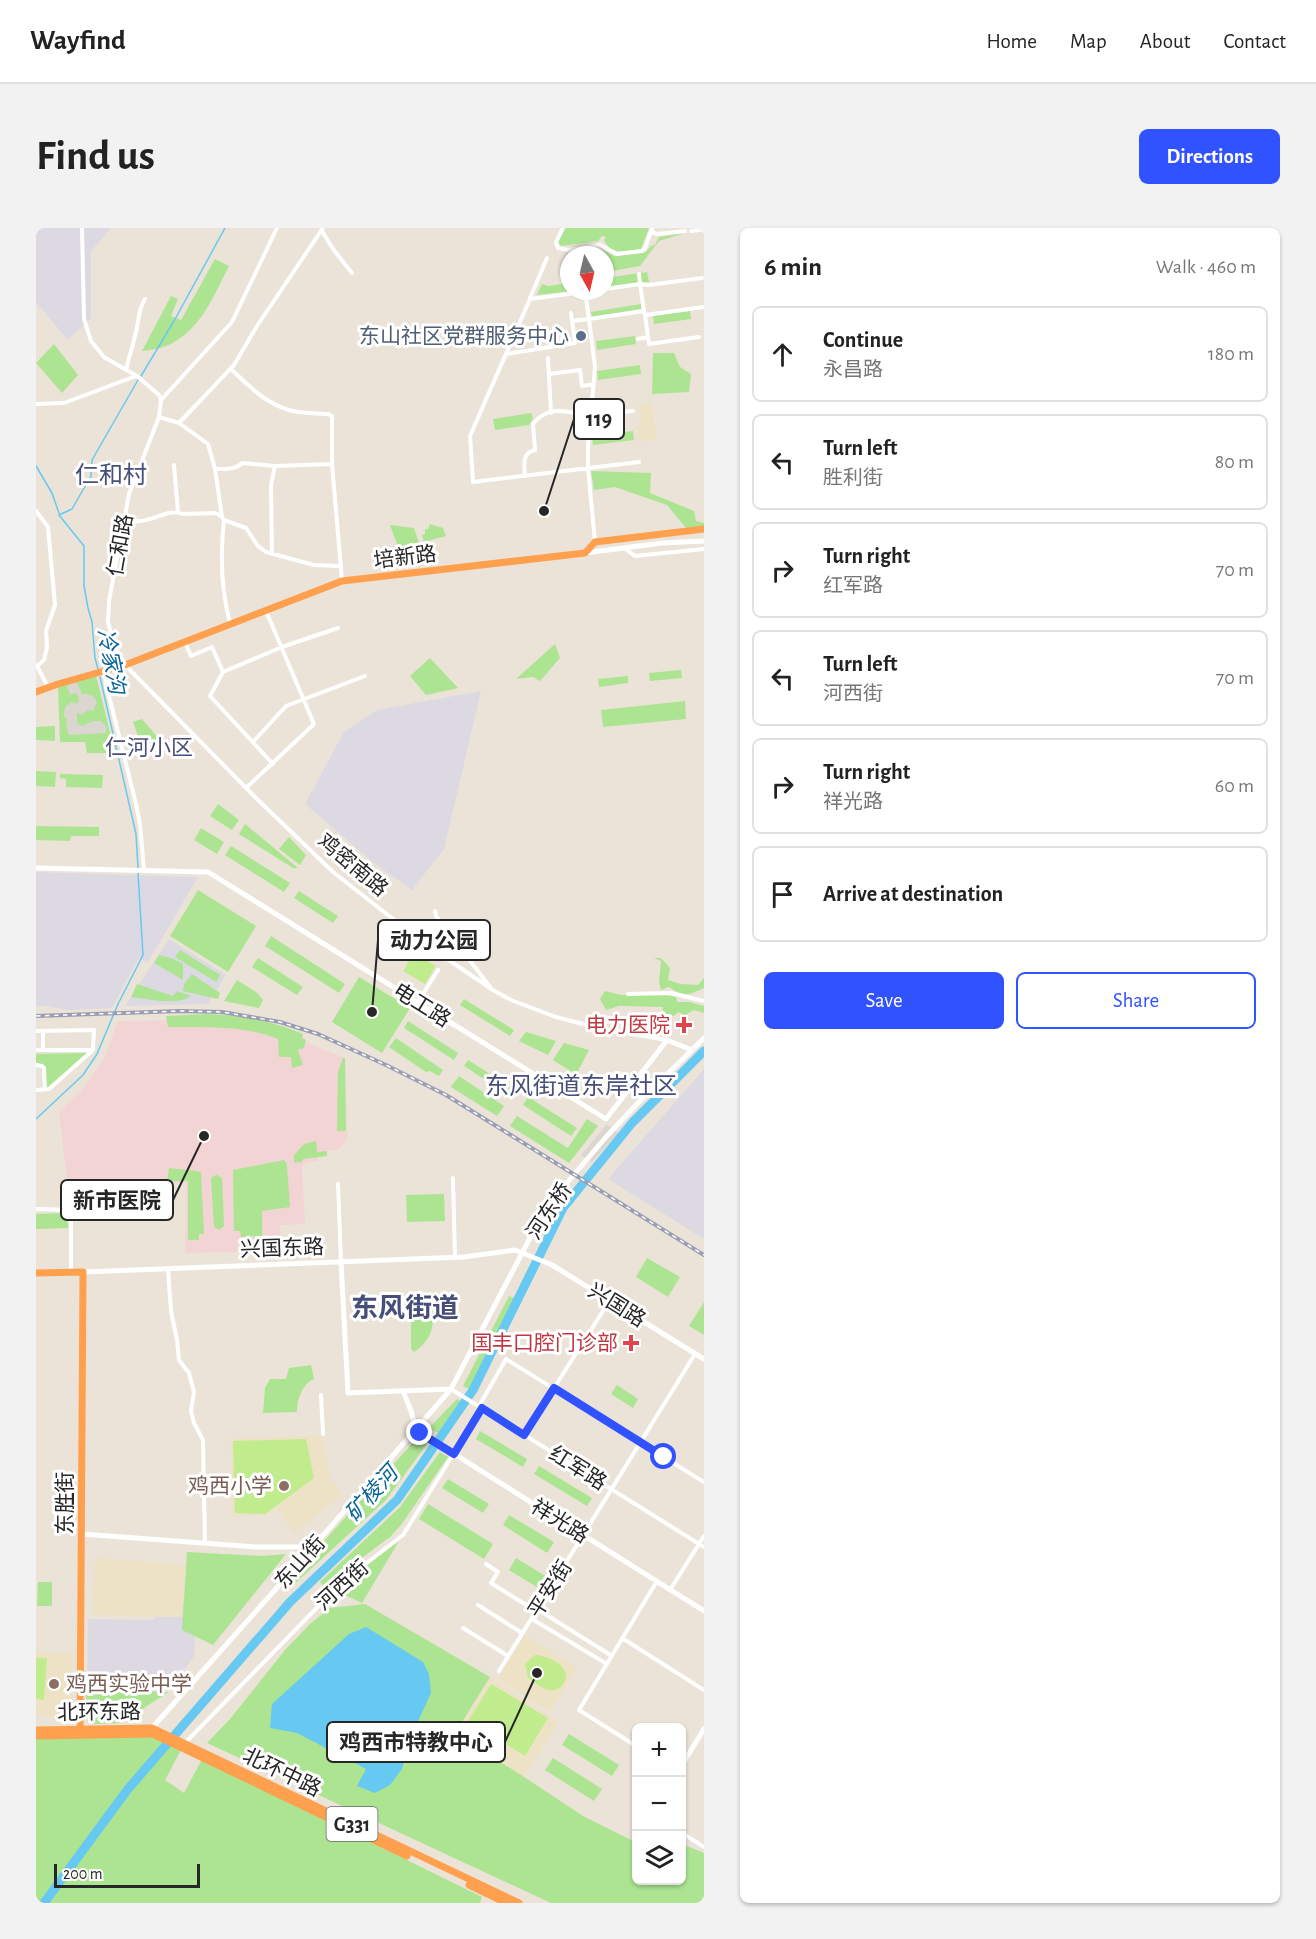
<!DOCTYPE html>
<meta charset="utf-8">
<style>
body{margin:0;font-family:"Alegreya Sans","Noto Sans SC",sans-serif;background:#f2f2f2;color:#222}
.controls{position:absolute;right:18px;bottom:18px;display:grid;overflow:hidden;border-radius:9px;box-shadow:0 2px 4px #0004}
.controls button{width:54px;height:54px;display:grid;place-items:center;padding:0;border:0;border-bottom:2px solid #e0e0e0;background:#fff;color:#222;font:30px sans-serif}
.compass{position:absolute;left:524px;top:18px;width:54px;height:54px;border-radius:50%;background:#fff;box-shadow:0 2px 4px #0004;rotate:172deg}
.scale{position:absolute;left:18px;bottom:15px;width:146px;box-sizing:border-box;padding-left:6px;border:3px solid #272727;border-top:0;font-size:16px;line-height:21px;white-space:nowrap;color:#272727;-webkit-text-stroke:4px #fff;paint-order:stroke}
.stop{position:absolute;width:18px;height:18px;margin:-14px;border:4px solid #3152ff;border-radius:50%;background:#fff}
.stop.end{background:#3152ff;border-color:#fff;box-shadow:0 2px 6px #0008}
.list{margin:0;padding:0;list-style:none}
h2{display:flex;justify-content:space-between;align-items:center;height:78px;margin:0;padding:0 24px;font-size:26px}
h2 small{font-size:20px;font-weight:400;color:#767676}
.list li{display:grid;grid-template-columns:39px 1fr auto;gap:18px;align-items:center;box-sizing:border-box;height:96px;margin:0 12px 12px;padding:0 12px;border:2px solid #e0e0e0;border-radius:9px}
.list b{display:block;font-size:22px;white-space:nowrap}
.list p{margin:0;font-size:20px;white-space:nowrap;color:#767676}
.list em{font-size:20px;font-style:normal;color:#767676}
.actions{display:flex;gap:12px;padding:18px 24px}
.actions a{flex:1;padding:14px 0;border:2px solid #3152ff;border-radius:9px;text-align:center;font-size:21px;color:#3152ff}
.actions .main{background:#3152ff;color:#fff}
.icon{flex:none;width:33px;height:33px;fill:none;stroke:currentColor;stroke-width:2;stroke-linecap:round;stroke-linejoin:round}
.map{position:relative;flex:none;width:668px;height:1675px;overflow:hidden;border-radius:9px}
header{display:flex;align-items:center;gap:36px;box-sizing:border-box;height:84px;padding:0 30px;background:#fff;border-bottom:2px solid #e0e0e0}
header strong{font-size:28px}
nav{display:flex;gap:33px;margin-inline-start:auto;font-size:21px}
.intro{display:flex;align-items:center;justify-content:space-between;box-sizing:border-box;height:144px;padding:0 36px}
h1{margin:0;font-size:42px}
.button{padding:15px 27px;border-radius:9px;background:#3152ff;color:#fff;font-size:21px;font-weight:700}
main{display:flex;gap:36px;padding:0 36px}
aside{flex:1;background:#fff;border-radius:9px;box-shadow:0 2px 4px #0004}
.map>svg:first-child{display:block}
.industrial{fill:#dcd9e2}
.education{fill:#ede2c6}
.medical{fill:#f2d4d5}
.green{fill:#ace492}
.pitch{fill:#c1ec8d}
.plaza{fill:#dbd6cf}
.water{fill:#67c9f1}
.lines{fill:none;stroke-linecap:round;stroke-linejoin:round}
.stream{stroke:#67c9f1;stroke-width:1.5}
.river{stroke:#67c9f1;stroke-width:9}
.street{stroke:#fff;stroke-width:4}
.secondary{stroke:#fff;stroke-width:5}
.highway{stroke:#ffa04f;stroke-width:7}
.rail-casing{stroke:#9b9eb3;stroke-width:4}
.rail{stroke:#fff;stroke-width:1.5;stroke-dasharray:4.5;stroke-linecap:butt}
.route{stroke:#3152ff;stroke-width:8}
.service-dot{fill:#5c6f8a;stroke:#fff;stroke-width:2}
.health-dot{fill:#e0444e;stroke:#fff;stroke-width:2}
.education-dot{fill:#8d6e63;stroke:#fff;stroke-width:2}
.labels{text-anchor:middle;stroke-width:6;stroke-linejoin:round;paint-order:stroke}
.shield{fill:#fff;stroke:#686868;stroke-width:1.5}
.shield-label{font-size:20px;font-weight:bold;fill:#272727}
.service-label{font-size:21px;fill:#4e5e75;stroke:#fff;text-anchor:end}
.street-label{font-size:21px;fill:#272727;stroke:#fff}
.health-label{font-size:21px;fill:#be3a42;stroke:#fff;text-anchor:end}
.education-label{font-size:21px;fill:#785e54;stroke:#fff;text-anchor:end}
.water-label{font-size:22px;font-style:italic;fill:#096499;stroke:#fff}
.neighbourhood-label{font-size:22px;fill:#474f79;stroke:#fff}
.quarter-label{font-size:24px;fill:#474f79;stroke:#fff}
.district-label{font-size:27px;font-weight:bold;fill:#474f79;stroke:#fff}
.leader{fill:none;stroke:#272727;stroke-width:2}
.callout-dot{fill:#272727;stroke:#fff;stroke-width:2}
.callout{fill:#fff;stroke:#272727;stroke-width:2}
.callout-label{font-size:22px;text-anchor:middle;font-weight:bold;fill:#272727}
</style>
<header>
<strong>Wayfind</strong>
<nav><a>Home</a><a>Map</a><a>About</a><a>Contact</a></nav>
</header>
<div class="intro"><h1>Find us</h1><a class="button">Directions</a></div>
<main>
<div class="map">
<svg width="668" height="1675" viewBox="0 0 668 1675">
<rect width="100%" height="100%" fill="#ebe3d8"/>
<path class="industrial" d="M0 0H75L55 23V90L32 112 0 74Z
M445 463 408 621 376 662 338 635 269 576 308 504 341 482Z
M0 644 92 647 162 649 112 734 102 731 76 780 31 782 9 778H0Z
M133 711 190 747 172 776 89 778Z
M668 841V1011L572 951Z
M142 1377H161L158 1428 137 1457 83 1493 51 1494 52 1391 118 1392V1389H141Z"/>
<path class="education" d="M616 175 621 212 602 214 600 198 605 197 602 177Z
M287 1207 294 1250 307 1267 258 1305 240 1280 229 1288 196 1287 195 1211Z
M59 1330 150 1337 146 1389 57 1387Z
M489 1407 542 1440 514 1484 461 1451Z
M0 1424 37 1425 34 1490 0 1487Z
M454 1450 523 1494 488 1549 419 1506Z"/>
<path class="medical" d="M168 792 220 800 272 815 309 830 311 912 301 922 291 923V928H282V933L270 934 266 939 269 996 244 997 245 1023 149 1025 150 954 43 961 31 952 23 884 43 866 69 829 82 793Z"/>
<path class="green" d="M529 0H613L605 21C590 23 575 28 568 12L570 9 566 8 562 13 525 18 522 14Z
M649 5 623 13 604 38 571 44 567 22 578 28 610 24 615 18 619 17 623 9Z
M179 31 193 38C177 69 164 104 130 118 122 121 114 122 106 123L135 68 142 71 135 88 145 92Z
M611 44 613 54 569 59V50Z
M533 55V63H537L501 67 506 56 512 58Z
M605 76V81L556 89 555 84Z
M654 83 655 91 618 96 617 88Z
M599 108 600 116 561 122 560 113Z
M18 116 42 147 26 165 0 135Z
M617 125H638L644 139 655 146 653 164 616 166Z
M604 137 605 146 562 152 561 143Z
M495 185 497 190 493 197 459 202 457 191Z
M597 203 598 212 557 217 556 208Z
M555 243 615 245 614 265 658 283 660 293 668 295V299L650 300 631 277 579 259 558 262Z
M394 296 407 300 410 308 388 314 386 307 389 306V301H392Z
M354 297 378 300 383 315 362 319Z
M519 416 524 430 504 453 497 449 480 451Z
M394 430 422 460 390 467 374 448Z
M645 442 646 450 614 453 613 445Z
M59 448 61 451 79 525H51L49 514H24L22 459Z
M592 448V455L563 459 562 451Z
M649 473 650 491 567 499 565 482Z
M106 491 124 512 105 516 97 494Z
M19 498V513L0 512V499Z
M0 543 20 544 19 559 0 558Z
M24 546 67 547 66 560 30 559V551L24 550Z
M182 576 203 592 196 602 174 588Z
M209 596 262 640H257L203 606Z
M0 598 63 599V608H35L34 613 0 612Z
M165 600 188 614 181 626 158 612Z
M253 609 270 627 264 637 243 621Z
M195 618 254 655 248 664 189 627Z
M162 662 220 698 192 744 134 708Z
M263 663 302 688 297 695 258 670Z
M235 708 309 756 303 765 229 718Z
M144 722 184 747 180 754 139 729Z
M123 727 138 731 147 736V752L118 735Z
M222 730 267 759 261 767 216 739Z
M618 730H625L634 740 632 752 645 756 662 757 668 750V760C653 767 648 770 633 759L625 762 623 754 625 733Z
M156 746 184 765 182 771 147 763 148 756Z
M323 749 374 780 346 825 296 794Z
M201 752 220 764 227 772 223 780 188 773Z
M101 756 137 768 141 763 155 768C142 778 111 771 95 769Z
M569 763 585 767H630L640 769 641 774H653L668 778V785L658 782 649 787 642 784 638 788 626 786 627 779 583 778 570 782 564 771Z
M428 771 478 802 474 808 424 777Z
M171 786C205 787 237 793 267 806L266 810 270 812 268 820 262 822 267 837 256 840 255 829H243L242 811C208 797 167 799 132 799L130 788Z
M372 793 422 825 418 832 368 800Z
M490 804 520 813 512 827 483 813Z
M360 810 407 842 403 848 394 843 390 844 353 819Z
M528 815 553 822 542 843 536 844 517 832Z
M51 825 12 860H10L8 837 0 835V826Z
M307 830H309L310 903H301L302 844Z
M432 832 481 863 477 870 428 838Z
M423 848 468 878 461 888 415 859Z
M492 869 541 900 535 908 487 877Z
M481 888 532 920 551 891 562 898 533 935 474 898Z
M280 913 281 924 291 923V928L267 931 266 934 258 935V927L268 916Z
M248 932 251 936 254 979 226 983V1008L205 1009 204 1003H198L197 942Z
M133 940 162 943 165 945 168 1006H163V1012H152V953H131Z
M181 947 186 950 188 998 183 1002 178 999 175 951 177 948Z
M408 966 409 993 371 994 370 967Z
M31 985 32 1000 0 1001V986Z
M611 1030 644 1049 632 1069 600 1049Z
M473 1068 478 1070 433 1161 427 1158Z
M375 1071H406L405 1086 397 1093C396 1107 390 1116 378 1124L375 1121Z
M668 1074V1107L653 1098Z
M275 1137 278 1151C266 1156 261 1172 261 1184L227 1185 229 1160 234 1151H250L253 1140Z
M581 1157 602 1171 597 1180 575 1166Z
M421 1171 424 1173 402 1205 393 1200Z
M444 1203 491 1231 487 1239 440 1211Z
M382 1209 391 1216 350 1272 255 1359 250 1355Z
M404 1224 412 1229 365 1297 354 1309 288 1358 284 1354 364 1279Z
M503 1238 556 1270 551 1278 498 1246Z
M412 1251 453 1276 447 1285 406 1260Z
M392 1276 457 1316 448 1331 383 1291Z
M473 1287 518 1314 511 1325 467 1297Z
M363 1313 326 1375 300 1363 308 1354Z
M151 1324 227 1328 250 1326 177 1417 146 1402Z
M480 1330 511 1349 504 1361 473 1342Z
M2 1354H16V1378H1Z
M329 1376 454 1449 418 1507 479 1543 547 1588 599 1614 600 1613V1652H646V1616L668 1625V1675H515L171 1515 194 1491 249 1422 274 1396 294 1380Z
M50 1464H133L84 1495 58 1496 50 1486Z
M533 1506 583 1537 576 1548 526 1517Z
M112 1507 145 1522 129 1552 148 1565 165 1533 168 1532 446 1669 444 1675H0V1510Z
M517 1530 566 1561 558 1573 509 1542Z"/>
<path class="pitch" d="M378 725 400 738 389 756 367 743Z
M270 1211 278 1250 229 1286 199 1285 197 1213Z
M499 1427C508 1427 525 1434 529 1443 533 1453 524 1464 513 1462 506 1461 498 1454 492 1450L489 1436Z
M0 1430H11L8 1472 0 1471Z
M455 1456 512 1490 489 1528 432 1493Z"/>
<path class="plaza" d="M41 454 46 466H52L57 468 61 474 57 483 51 482 46 487 41 485V495L46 498 57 493H65L70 499V505L33 507 30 497 31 491 28 488 29 479 36 474 41 476 43 472 42 467 39 465 34 467 31 457Z
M571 896 582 905 556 934 545 927Z"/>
<path class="water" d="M330 1399 387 1434 393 1446 395 1465 374 1511 366 1541 354 1557 339 1565 321 1558 330 1541 261 1505 234 1500 236 1476 313 1406Z"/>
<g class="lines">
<path class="stream" d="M105 148 138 93 189 0
M0 238 16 265 23 285
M62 441 59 430 56 394 52 380 48 358V318L23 287 36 281 55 248 56 232 102 152
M64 449 100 606 102 640
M0 891 47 847 61 826 82 776 107 727 102 645"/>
<path class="river" d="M8 1675 92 1561 254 1374 361 1272 437 1162 527 980 596 895 668 823"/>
<path class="street" d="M46 0 48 91 55 113 68 129 101 148 123 167 125 172 123 189 93 266 73 373 72 394 77 414 89 437 220 570 297 644 389 716 457 762 475 772 520 789 567 801 631 812
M527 0 520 14 522 20 532 22 564 17 581 26 606 23 609 20 616 0
M286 3 297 21 316 45
M655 3 664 2
M615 4 621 6 649 3
M603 46 604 56 613 57 666 50
M569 61 604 56 608 83
M555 63 494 71 434 208 437 254 603 234
M494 70 511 30
M609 87 613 116 663 109
M536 93 553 91 549 64
M602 111 612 109
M471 126 539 115 535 85
M512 130 515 185
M195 141C213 158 229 175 253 182 265 186 280 185 292 186L296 188V236L306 352
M90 142C93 129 97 117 100 104 103 92 102 82 109 71
M513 146 544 142 546 158 558 156
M125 172 196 94 241 0
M0 176 28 175 100 148
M123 189 143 195 198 137 221 98 287 0
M143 195 172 216 179 241 186 289 188 292 210 300 222 318 230 324 278 337 304 338
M138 237 142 284
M179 241C189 241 199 242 206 235L239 238 296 236
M489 248C488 236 486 225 499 222L497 196C513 175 534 185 554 188 567 189 584 184 597 183
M0 283 12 299 19 377 10 403 11 419 8 432 1 438 12 459
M88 292C93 293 98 294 103 293 118 293 133 280 147 286L179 285 185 288
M188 292C184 327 185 361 194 395
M559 314 552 240V219L559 139 553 91 608 83 609 87 668 79
M588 320 599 328 668 321
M236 326 235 257 239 238
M149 414 155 428 176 419 187 444
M69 443 70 456 100 576 104 596 108 642
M217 514 250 478 329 448
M237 536 174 468 187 444 246 419 302 400
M210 560 278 496 230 383
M399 683 400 688 454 759
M592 766 635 765 668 773
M382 774 402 742
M0 803 58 802 57 822 13 861 0 862
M7 803V822
M0 822H56
M0 837 6 838 8 840 9 861
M417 950 419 1029
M302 956 305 1034
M0 981 35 982V1043
M132 1041 135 1083 141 1112 143 1132 153 1145 158 1164 155 1183 158 1195 167 1212 169 1315
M415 1161 668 1319
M285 1167 287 1206
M443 1178 470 1131 668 1254
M488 1207 574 1072
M450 1336 462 1344 455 1355 500 1383
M634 1362 668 1308
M442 1377 486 1405
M501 1381 576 1428
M496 1391 571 1436
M427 1400 472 1428
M586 1410 668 1462
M463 1443 659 1126
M148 1516 306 1354 367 1307 446 1180
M600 1518 543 1482 621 1353
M646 1605 668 1619"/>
<path class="secondary" d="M549 325 626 315 668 313
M0 640 172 644 570 891 631 812 656 822
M305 1034 312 1165 415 1161
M47 1044 427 1029 479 1022 516 1037 668 1131
M367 1163 375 1183 380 1202 668 1383
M46 1306 221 1319H277
M115 1501 262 1336 415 1161 495 1008 524 963 570 909 601 876 668 810
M646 1537 668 1501"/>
<path class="highway" d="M0 464 22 456 89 437 306 353 549 325 559 314 668 301
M0 1045 47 1044 44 1507
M0 1502 116 1500 483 1675
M0 1508 117 1506 371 1628
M433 1657 470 1675"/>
<g class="rail-casing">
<path id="rail" d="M0 788 144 783 186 784 244 794 282 806 350 837 410 867 668 1027"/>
</g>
<use href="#rail" class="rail"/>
</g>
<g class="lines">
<path class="route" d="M384 1205 418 1226 446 1180 488 1207 518 1160 628 1229"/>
</g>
<circle class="service-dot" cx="545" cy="108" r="6"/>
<g class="health-dot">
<path d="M645 788h6v6h6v6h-6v6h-6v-6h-6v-6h6z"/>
<path d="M592 1106h6v6h6v6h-6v6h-6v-6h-6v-6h6z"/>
</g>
<g class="education-dot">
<circle cx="248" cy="1258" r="6"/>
<circle cx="18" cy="1456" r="6"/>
</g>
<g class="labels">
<rect class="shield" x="290.5" y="1579" width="51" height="34" rx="4.5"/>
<g class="shield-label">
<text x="316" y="1603">G331</text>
</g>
<g class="service-label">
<text x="533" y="115">东山社区党群服务中心</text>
</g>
<g class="street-label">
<text transform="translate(84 317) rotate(-80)" y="7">仁和路</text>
<text transform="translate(369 329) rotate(-7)" y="7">培新路</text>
<text transform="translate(317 637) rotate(40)" y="7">鸡密南路</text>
<text transform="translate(386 777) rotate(32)" y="7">电工路</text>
<text transform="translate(513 983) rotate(-56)" y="7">河东桥</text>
<text transform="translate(246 1020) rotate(-2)" y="7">兴国东路</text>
<text transform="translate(581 1077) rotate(32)" y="7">兴国路</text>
<text transform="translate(542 1240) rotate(32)" y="7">红军路</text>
<text transform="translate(29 1275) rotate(-90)" y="7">东胜街</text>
<text transform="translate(524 1293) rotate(32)" y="7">祥光路</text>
<text transform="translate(264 1334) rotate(-48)" y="7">东山街</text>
<text transform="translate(306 1357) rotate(-42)" y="7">河西街</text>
<text transform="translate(514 1361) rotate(-58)" y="7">平安街</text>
<text transform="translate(63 1484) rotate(-1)" y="7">北环东路</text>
<text transform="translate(246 1544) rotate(26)" y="7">北环中路</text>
</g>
<g class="health-label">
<text x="634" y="804">电力医院</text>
<text x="582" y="1122">国丰口腔门诊部</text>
</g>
<g class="education-label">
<text x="236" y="1265">鸡西小学</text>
<text x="30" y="1463" text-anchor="start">鸡西实验中学</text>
</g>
<g class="water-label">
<text transform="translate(76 433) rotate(79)" y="8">冷家沟</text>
<text transform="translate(335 1265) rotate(-48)" y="8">矿棱河</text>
</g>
<g class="neighbourhood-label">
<text x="113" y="527">仁河小区</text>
</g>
<g class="quarter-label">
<text x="75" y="255">仁和村</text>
<text x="545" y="866">东风街道东岸社区</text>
</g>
<g class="district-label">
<text x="369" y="1089">东风街道</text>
</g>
</g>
<path class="leader" d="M508 283L538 191M336 784L342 712M168 908L137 972M501 1445L469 1514"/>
<g class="callout-dot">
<circle cx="508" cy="283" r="6"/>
<circle cx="336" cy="784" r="6"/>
<circle cx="168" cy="908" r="6"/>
<circle cx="501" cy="1445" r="6"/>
</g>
<g class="callout">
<rect x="538" y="171" width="50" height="40" rx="6"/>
<rect x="342" y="692" width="112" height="40" rx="6"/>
<rect x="25" y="952" width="112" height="40" rx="6"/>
<rect x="291" y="1494" width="178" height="40" rx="6"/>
</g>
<g class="callout-label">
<text x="563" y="198">119</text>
<text x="398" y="720">动力公园</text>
<text x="81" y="980">新市医院</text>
<text x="380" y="1522">鸡西市特教中心</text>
</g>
</svg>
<div class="controls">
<button>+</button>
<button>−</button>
<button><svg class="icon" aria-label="layers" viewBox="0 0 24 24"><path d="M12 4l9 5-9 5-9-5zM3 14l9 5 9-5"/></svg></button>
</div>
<svg class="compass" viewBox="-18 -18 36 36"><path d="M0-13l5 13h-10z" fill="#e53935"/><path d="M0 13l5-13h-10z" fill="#767676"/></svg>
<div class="scale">200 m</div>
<div class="stop" style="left:628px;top:1229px"></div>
<div class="stop end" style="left:384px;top:1205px"></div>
</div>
<aside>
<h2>6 min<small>Walk · 460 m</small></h2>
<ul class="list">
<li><svg class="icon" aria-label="ahead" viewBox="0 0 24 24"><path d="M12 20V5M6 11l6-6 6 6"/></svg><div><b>Continue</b><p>永昌路</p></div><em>180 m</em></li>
<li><svg class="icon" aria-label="left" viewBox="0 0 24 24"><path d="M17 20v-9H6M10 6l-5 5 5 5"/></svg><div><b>Turn left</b><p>胜利街</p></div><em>80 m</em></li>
<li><svg class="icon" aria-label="right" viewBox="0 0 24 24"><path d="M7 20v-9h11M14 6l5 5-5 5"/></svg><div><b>Turn right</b><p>红军路</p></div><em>70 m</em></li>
<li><svg class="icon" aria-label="left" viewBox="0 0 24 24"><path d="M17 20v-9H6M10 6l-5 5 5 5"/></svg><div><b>Turn left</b><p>河西街</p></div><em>70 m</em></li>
<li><svg class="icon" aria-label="right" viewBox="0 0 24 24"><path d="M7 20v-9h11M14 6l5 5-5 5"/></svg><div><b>Turn right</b><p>祥光路</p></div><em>60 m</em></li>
<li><svg class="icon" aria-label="arrive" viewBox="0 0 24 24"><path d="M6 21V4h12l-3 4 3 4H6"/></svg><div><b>Arrive at destination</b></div></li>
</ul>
<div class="actions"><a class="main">Save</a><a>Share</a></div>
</aside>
</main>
